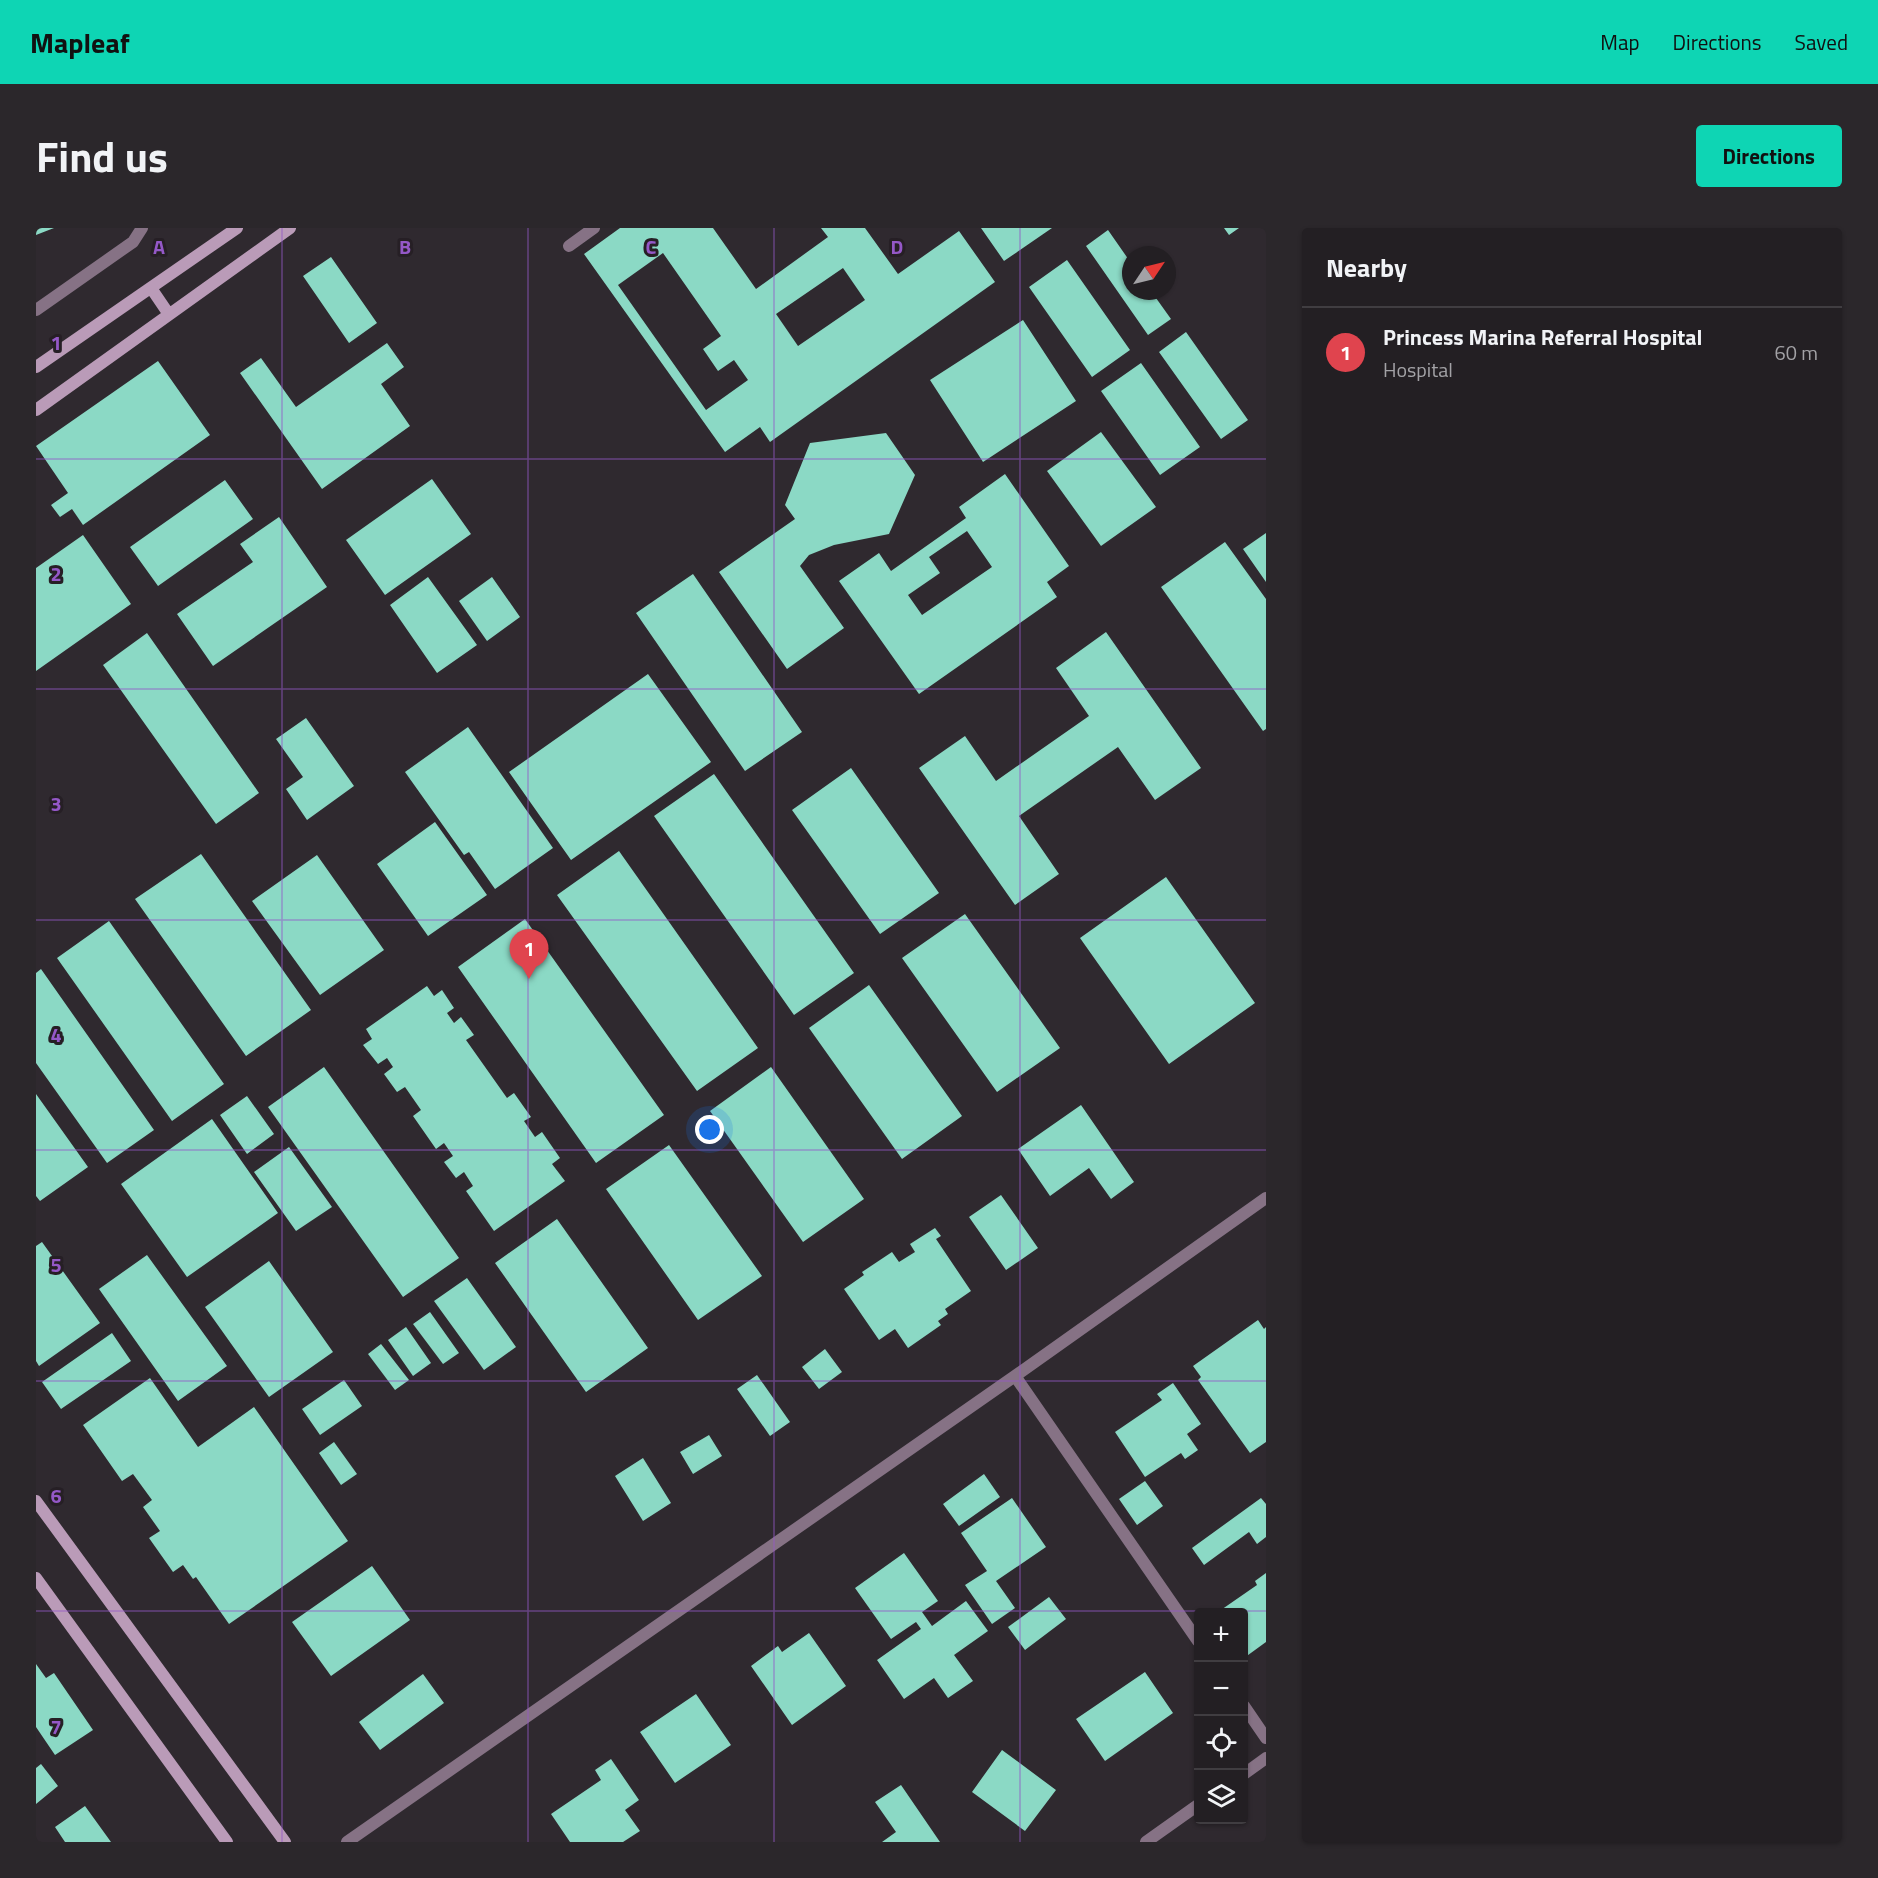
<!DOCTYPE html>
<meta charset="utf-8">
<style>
body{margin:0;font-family:"Titillium Web",sans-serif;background:#2b272b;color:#f1f3f6}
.controls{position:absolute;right:18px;bottom:18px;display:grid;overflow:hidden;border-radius:6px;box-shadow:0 2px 4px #0004}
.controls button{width:54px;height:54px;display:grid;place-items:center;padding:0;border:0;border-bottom:2px solid #403d41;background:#231f23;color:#f1f3f6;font:30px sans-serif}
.compass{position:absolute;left:1086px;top:18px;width:54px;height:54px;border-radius:50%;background:#231f23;box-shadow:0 2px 4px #0004;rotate:55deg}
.you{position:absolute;left:674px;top:902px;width:21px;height:21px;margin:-15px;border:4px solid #fff;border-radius:50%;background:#1a73e8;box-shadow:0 0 0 9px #1a73e833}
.badge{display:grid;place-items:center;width:39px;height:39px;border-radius:50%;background:#0ed5b4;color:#fff;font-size:20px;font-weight:700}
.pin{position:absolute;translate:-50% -50px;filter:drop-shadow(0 2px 3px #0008)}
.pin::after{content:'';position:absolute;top:32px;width:21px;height:18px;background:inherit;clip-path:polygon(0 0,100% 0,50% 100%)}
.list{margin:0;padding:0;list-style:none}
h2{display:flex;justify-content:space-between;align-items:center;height:78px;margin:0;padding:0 24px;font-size:26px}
h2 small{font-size:20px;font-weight:400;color:#a3a2a6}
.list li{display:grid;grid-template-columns:39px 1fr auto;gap:18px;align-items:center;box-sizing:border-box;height:90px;padding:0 24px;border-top:2px solid #403d41}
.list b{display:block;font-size:22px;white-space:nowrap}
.list p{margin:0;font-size:20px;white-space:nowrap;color:#a3a2a6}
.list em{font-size:20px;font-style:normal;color:#a3a2a6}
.icon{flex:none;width:33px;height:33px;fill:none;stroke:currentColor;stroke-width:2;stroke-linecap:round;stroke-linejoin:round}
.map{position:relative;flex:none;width:1230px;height:1614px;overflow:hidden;border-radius:6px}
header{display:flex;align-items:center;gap:36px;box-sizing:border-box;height:84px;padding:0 30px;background:#0ed5b4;color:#111}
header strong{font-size:28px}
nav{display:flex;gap:33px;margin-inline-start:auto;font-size:21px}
.intro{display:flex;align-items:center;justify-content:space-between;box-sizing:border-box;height:144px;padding:0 36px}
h1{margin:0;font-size:42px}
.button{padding:15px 27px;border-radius:6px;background:#0ed5b4;color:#111;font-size:21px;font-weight:700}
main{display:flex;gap:36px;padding:0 36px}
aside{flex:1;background:#231f23;border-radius:6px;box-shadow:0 2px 4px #0004}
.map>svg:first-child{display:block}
.building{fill:#8bd9c5;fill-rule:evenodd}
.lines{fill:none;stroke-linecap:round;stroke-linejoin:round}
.lane{stroke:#867285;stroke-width:12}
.street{stroke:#867285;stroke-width:12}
.secondary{stroke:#ba9bb8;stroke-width:12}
.grid{fill:none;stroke:#9458c7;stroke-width:1.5;stroke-opacity:0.55}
.grid-label{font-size:20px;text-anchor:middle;font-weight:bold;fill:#9458c7;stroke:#261f25;stroke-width:6;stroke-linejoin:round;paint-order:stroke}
</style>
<header>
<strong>Mapleaf</strong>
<nav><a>Map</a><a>Directions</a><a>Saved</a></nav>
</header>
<div class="intro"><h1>Find us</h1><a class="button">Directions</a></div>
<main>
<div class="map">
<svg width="1230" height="1614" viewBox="0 0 1230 1614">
<rect width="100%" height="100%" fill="#2f292f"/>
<path class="building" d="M0 0H18L0 7Z
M584 0H677L720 61 792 9 785 0H829L862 46 923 3 959 54 734 214 724 199 689 224 548 26ZM627 25 685 108 667 121 682 143 698 132 712 152 670 182 582 57ZM807 40 829 72 762 118 740 86Z
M945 0H1016L968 33Z
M1188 0H1203L1193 7Z
M1072 2 1095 35V63H1115L1135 91 1112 107 1050 18Z
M295 29 341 95 313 115 267 48Z
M1031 32 1094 122 1056 149 993 59Z
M987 92 1040 173 947 234 894 152Z
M1150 104 1212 192 1185 211 1123 124Z
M351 115 368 139 345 156 374 198 286 261 204 145 225 130 260 179Z
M122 133 174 207 47 297 36 281 24 289 15 277 32 265 0 218Z
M1105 135 1164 219 1124 247 1065 163Z
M1065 204 1120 279 1065 318 1011 243Z
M850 205 879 247 853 306 798 317 773 327 764 338 808 400 751 441 683 344 759 291 749 277 774 215Z
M969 246 1033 338 1011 354 1021 369 883 466 803 353 843 325 855 343 930 290 923 279ZM931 303 956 339 886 387 872 367 904 345 893 329Z
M396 251 435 306 349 367 310 312Z
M189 252 217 291 122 358 94 319Z
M243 289 291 359 177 438 141 386 217 334 204 316Z
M1230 305V354L1207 321Z
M47 307 95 376 0 443V340Z
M1189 314 1230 371V501L1227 503 1125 359Z
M657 346 766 504 709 543 600 385Z
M392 349 441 417 401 445 354 377Z
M456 349 484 389 451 413 423 373Z
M1070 404 1165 540 1119 572 1082 519 983 588 1023 646 979 677 883 540 929 508 960 553 1053 488 1020 440Z
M111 405 223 565 180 596 67 437Z
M612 446 675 534 535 632 473 544Z
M270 490 318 558 271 592 250 561 267 549 240 511Z
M432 499 517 620 459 661 433 624 428 627 369 544Z
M815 540 903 665 844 706 756 582Z
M678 546 818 745 758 787 618 588Z
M399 594 451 667 392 708 341 636Z
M583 623 722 820 661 863 521 667Z
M165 626 275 782 210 828 99 671Z
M281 627 348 722 284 767 216 673Z
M1130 649 1219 775 1133 836 1044 710Z
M929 686 1024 820 961 864 866 730Z
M489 691 628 887 560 935 422 739Z
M73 693 188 856 136 893 21 730Z
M5 741 118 902 71 935 0 835V745Z
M833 757 926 888 866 931 773 800Z
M391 758 398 768 406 762 418 780 411 785 418 795 425 789 438 807 430 812 471 870 478 865 495 889 488 893 499 909 506 904 524 930 516 936 529 953 458 1003 430 963 437 958 428 944 420 950 408 934 417 928 408 915 400 921 377 888 385 882 369 859 361 864 348 846 357 839 351 830 342 836 327 817 336 811 330 801Z
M288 839 423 1030 367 1069 232 879Z
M735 839 828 971 767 1014 674 883Z
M0 866 52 939 4 973 0 968Z
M211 868 238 906 211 926 184 887Z
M1045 877 1098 954 1075 971 1053 940 1014 968 982 921Z
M176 891 242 985 151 1049 85 956Z
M633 917 726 1048 662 1092 570 961Z
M253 919 296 979 260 1003 218 944Z
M965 967 1002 1020 970 1042 933 989Z
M521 991 612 1120 550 1164 459 1035Z
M899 1000 905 1008 900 1011 935 1063 909 1081 912 1086 902 1093 905 1097 872 1120 859 1101 843 1112 808 1061 828 1047 826 1044 856 1024 863 1034 879 1024 874 1016Z
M6 1014 64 1095 3 1138 0 1133V1018Z
M111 1027 191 1138 142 1173 63 1061Z
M233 1033 297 1124 233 1169 169 1079Z
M431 1050 480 1119 448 1142 398 1073Z
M394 1084 423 1125 407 1136 377 1096Z
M1222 1092 1228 1101 1230 1099V1214L1214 1225 1162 1152 1165 1149 1157 1138Z
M370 1099 395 1135 377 1148 352 1112Z
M76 1105 95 1133 25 1181 6 1154Z
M345 1116 373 1152 359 1162 332 1126Z
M789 1121 806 1144 783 1161 766 1139Z
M721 1147 754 1194 734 1208 701 1161Z
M114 1150 162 1219 218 1179 312 1313 193 1396 160 1349 157 1351 147 1337 137 1344 113 1310 124 1303 107 1279 116 1272 97 1246 86 1253 47 1197Z
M308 1152 326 1178 284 1207 266 1181Z
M1137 1155 1165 1196 1151 1206 1162 1222 1149 1231 1145 1225 1109 1249 1079 1204 1126 1172 1121 1166Z
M673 1207 686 1228 657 1246 644 1224Z
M298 1214 321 1246 305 1257 283 1225Z
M607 1230 635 1275 607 1293 579 1248Z
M948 1246 964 1269 923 1298 907 1276Z
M1109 1253 1127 1278 1101 1297 1083 1271Z
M976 1270 1010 1319 960 1353 979 1380 956 1396 929 1357 951 1343 925 1305Z
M1225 1270 1230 1276V1309L1221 1316 1213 1304 1168 1337 1156 1320Z
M868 1325 902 1373 886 1384 896 1398 930 1373 952 1403 918 1427 937 1453 912 1470 898 1450 868 1471 841 1432 885 1401 880 1394 855 1411 819 1360Z
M336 1338 374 1392 295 1448 256 1394Z
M1230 1345V1414L1208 1430V1384H1182L1221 1357 1219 1353Z
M1013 1369 1030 1391 989 1422 972 1399Z
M773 1405 810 1458 756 1497 715 1438 742 1418 746 1424Z
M0 1436 10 1450 18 1445 57 1502 19 1527 0 1499Z
M1109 1444 1137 1485 1069 1533 1040 1491Z
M387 1446 408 1475 344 1522 323 1494Z
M660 1466 695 1517 639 1555 604 1504Z
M966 1522 1020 1562 989 1603 936 1564Z
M575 1531 603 1572 589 1582 604 1603 587 1614H534L515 1586 565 1552 559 1542Z
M5 1536 22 1558 0 1576V1540Z
M865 1557 904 1614H846L860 1604 839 1574Z
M49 1578 75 1614H29L19 1599Z"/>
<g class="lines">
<path class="lane" d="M533 18 558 0"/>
<path class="street" d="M0 82 97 14 106 0
M979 1148 1162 1413
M1208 1478 1230 1510
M1208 1546 1230 1530
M311 1614 979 1148 1230 970
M1110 1614 1162 1577"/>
<path class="secondary" d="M115 60 132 85
M0 139 201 0
M0 182 254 0
M0 1273 249 1614
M0 1350 191 1614"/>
</g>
<path class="grid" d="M246 0V1614M492 0V1614M738 0V1614M984 0V1614M0 231H1230M0 461H1230M0 692H1230M0 922H1230M0 1153H1230M0 1383H1230"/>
<g class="grid-label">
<text x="123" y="26">A</text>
<text x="369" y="26">B</text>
<text x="615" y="26">C</text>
<text x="861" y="26">D</text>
<text x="20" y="122">1</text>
<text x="20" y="353">2</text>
<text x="20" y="583">3</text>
<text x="20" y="814">4</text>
<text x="20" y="1044">5</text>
<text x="20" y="1275">6</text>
<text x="20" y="1506">7</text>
</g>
</svg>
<div class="controls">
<button>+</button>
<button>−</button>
<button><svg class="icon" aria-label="locate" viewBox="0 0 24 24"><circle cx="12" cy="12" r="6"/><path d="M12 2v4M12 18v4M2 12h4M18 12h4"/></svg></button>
<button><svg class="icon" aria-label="layers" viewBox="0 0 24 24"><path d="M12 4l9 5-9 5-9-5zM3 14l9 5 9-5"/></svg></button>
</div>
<svg class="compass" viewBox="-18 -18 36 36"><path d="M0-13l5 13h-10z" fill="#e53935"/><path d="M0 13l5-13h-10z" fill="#a3a2a6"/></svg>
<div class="you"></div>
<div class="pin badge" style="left:493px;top:751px;background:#e0444e">1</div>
</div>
<aside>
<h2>Nearby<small></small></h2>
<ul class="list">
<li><span class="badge" style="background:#e0444e">1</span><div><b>Princess Marina Referral Hospital</b><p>Hospital</p></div><em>60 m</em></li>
</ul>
</aside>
</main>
